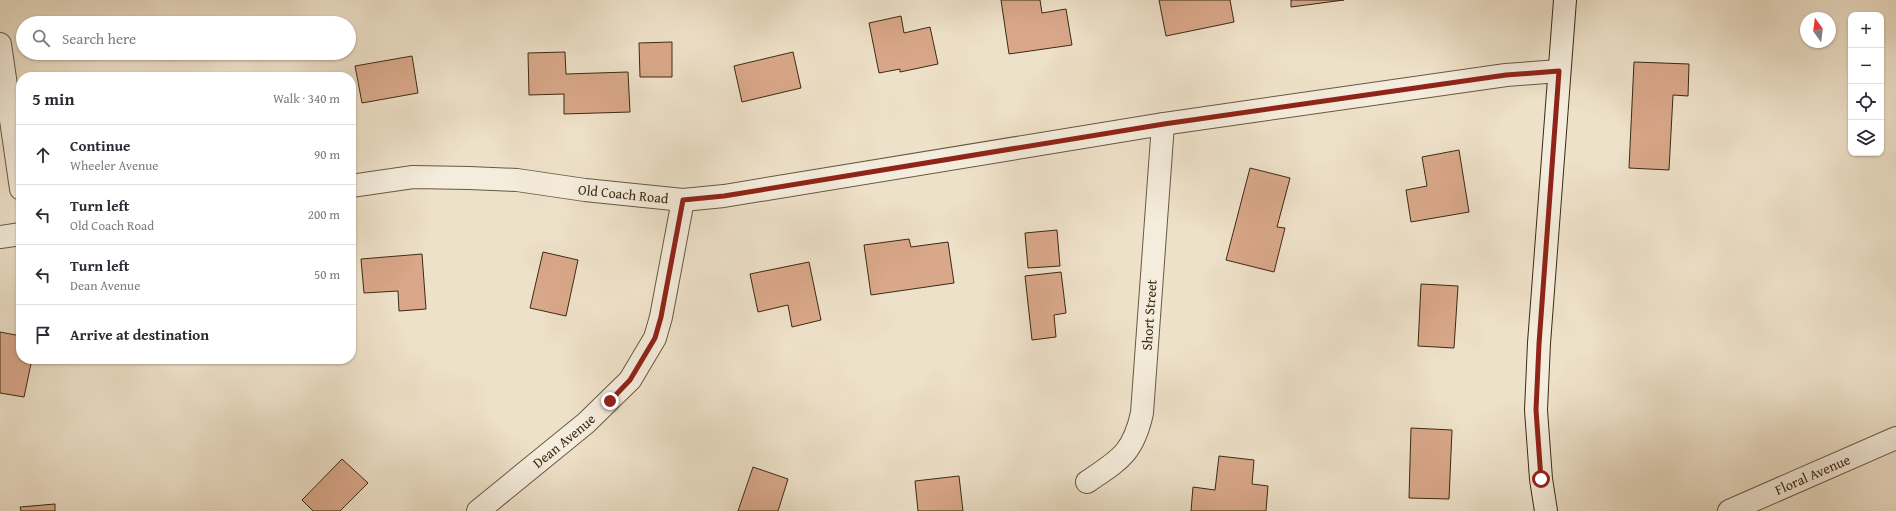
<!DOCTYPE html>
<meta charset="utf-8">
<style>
body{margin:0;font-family:"Gentium Book Plus",serif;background:#f2f2f3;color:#2b2b33}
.controls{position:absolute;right:12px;top:12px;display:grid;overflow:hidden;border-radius:8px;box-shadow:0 1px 3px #0004}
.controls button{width:36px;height:36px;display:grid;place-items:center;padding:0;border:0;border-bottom:1px solid #e1e1e2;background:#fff;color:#2b2b33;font:20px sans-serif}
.compass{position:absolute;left:1800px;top:12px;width:36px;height:36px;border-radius:50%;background:#fff;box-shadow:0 1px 3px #0004;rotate:346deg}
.stop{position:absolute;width:12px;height:12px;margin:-9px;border:3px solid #8f2418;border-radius:50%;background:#fff}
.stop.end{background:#8f2418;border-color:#fff;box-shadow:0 1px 4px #0008}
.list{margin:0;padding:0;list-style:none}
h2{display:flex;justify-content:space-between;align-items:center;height:52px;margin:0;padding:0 16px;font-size:17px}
h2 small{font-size:13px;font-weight:400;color:#7c7c81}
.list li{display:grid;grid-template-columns:26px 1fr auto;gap:12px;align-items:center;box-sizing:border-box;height:60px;padding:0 16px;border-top:1px solid #e1e1e2}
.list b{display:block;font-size:15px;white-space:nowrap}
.list p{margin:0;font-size:13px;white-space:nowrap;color:#7c7c81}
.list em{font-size:13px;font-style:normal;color:#7c7c81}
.icon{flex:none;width:22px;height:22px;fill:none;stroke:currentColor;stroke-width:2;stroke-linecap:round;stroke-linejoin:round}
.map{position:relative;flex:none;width:1896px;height:511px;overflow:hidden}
.search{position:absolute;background:#fff;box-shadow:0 1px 3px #0004;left:16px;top:16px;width:340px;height:44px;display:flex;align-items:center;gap:10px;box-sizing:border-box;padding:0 14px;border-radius:22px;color:#7c7c81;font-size:15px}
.panel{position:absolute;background:#fff;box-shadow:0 1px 3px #0004;left:16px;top:72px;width:340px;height:292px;border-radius:16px}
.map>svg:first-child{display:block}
.building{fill:#d9a88a;stroke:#3b2a12}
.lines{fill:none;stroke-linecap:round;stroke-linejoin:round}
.street-casing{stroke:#685840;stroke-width:24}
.secondary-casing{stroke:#3b2a12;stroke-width:24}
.street{stroke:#f4ecdc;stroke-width:22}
.secondary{stroke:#f4ecdc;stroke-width:22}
.route{stroke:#8f2418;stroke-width:5}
.labels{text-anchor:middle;stroke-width:3.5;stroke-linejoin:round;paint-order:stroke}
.street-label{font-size:14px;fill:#3b2a12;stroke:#f4ecdc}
</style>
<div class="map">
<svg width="1896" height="511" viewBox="0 0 1896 511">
<rect width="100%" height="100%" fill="#eee1c9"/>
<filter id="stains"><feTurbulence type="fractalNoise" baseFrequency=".005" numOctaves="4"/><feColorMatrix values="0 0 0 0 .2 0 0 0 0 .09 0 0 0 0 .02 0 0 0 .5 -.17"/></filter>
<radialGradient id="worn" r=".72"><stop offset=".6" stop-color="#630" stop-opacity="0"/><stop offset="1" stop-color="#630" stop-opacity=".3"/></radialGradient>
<path class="building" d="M1001 0H1040L1042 13 1066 9 1072 45 1009 54Z
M1159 0H1230L1234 22 1166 36Z
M1291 0H1344L1291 7Z
M901 16 904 33 930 27 938 64 900 72V69L879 73 869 23Z
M672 42V77H640L639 43Z
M565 52 566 74 628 72 630 112 564 114V94L529 95 528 53Z
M793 52 801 88 742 102 734 66Z
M412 56 418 93 362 103 355 66Z
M1634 62 1689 64 1688 96 1673 95 1669 170 1629 168Z
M1459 150 1469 212 1411 222 1406 190 1427 186 1422 157Z
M1250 168 1290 178 1277 227 1285 228 1274 272 1226 260Z
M1057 230 1060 266 1028 268 1025 233Z
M909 239 911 247 948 242 954 283 871 295 864 245Z
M543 252 578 260 566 316 530 308Z
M422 254 426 309 399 311 398 291 364 293 361 259Z
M809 262 821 320 792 327 788 305 758 312 750 274Z
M1061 272 1066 313 1054 315 1056 337 1032 340 1025 276Z
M1421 284 1458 286 1454 348 1418 346Z
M0 332 21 336V359H32L24 397 0 393Z
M1411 428 1452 430 1449 499 1409 498Z
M1219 456 1254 460 1252 484 1268 486 1266 511H1191L1193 487 1215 490Z
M342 459 368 483 340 511H313L302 500Z
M753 467 788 479 778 511H738Z
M959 476 963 511H918L915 481Z
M55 504V511H21L20 507Z"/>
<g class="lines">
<g class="street-casing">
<g id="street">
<path d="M0 44 21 189"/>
<path id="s1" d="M351 186 413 177 469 178 517 180 585 190 683 200 724 196 1163 124 1506 75 1559 71"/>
<path d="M0 237 21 234"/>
<path id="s2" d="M1087 482C1119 460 1133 454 1142 413L1163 124"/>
<path id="s3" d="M478 511 586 423 630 380 655 338 661 317 683 200"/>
<path id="s4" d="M1729 511 1896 438"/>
</g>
</g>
<g class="secondary-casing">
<path id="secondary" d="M1546 511 1541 479 1536 410 1539 343 1565 0"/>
</g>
<use href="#street" class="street"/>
<use href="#secondary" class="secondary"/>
</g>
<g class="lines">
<path class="route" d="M610 401 630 380 655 338 661 317 683 200 724 196 1164 124 1506 75 1559 71 1539 344 1536 410 1541 479"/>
</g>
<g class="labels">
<g class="street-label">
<text dy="5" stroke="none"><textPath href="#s1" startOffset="274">Old Coach Road</textPath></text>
<text dy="5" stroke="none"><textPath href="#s2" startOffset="190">Short Street</textPath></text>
<text dy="5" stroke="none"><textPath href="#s3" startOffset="111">Dean Avenue</textPath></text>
<text dy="5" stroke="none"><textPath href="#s4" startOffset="91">Floral Avenue</textPath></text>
</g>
</g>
<rect width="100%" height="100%" filter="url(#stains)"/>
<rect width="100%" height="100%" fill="url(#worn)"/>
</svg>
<div class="controls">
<button>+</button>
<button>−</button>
<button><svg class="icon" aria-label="locate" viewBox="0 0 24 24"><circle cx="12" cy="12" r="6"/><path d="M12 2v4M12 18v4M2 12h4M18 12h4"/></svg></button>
<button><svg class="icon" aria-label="layers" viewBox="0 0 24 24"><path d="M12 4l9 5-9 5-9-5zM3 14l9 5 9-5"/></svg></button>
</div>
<svg class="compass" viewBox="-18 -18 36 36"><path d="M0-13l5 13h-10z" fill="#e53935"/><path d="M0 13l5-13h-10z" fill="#7c7c81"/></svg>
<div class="stop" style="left:1541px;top:479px"></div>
<div class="stop end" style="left:610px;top:401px"></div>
<div class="search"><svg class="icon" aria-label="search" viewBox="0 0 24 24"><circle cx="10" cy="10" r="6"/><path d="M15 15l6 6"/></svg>Search here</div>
<section class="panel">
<h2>5 min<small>Walk · 340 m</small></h2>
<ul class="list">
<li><svg class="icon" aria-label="ahead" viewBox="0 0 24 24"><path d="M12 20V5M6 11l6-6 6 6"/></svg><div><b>Continue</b><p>Wheeler Avenue</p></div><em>90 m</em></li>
<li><svg class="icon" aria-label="left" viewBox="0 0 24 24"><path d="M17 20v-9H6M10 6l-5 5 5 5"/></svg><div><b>Turn left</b><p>Old Coach Road</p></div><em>200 m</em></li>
<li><svg class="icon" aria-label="left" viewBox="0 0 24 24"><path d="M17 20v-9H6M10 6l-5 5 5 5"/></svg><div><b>Turn left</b><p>Dean Avenue</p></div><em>50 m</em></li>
<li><svg class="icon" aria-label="arrive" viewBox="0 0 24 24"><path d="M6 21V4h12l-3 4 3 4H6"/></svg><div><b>Arrive at destination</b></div></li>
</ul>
</section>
</div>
